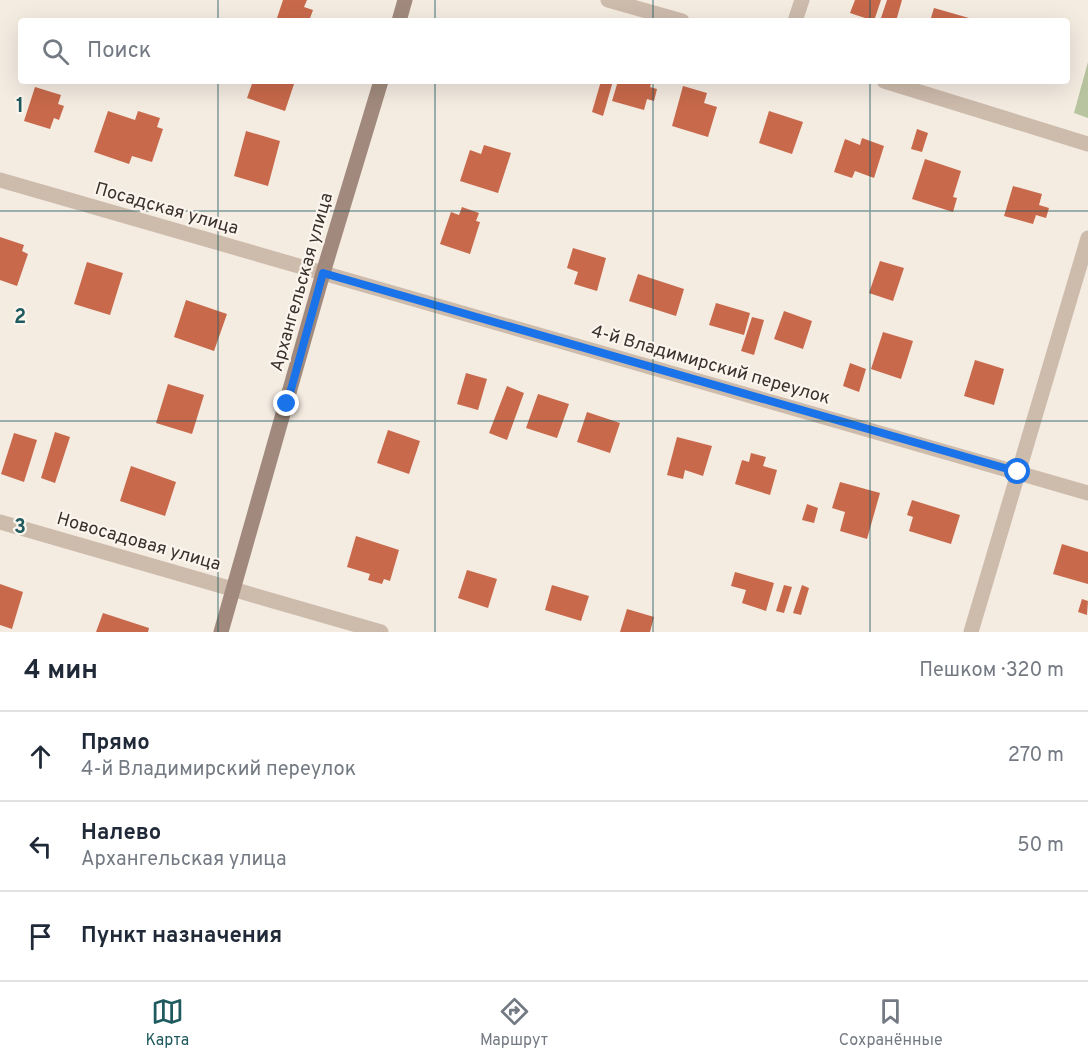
<!DOCTYPE html>
<html lang="ru">
<meta charset="utf-8">
<style>
body{margin:0;font-family:Overpass,sans-serif;background:#f2f2f3;color:#1f2937}
.stop{position:absolute;width:18px;height:18px;margin:-14px;border:4px solid #1a73e8;border-radius:50%;background:#fff}
.stop.end{background:#1a73e8;border-color:#fff;box-shadow:0 2px 6px #0008}
.list{margin:0;padding:0;list-style:none}
h2{display:flex;justify-content:space-between;align-items:center;height:78px;margin:0;padding:0 24px;font-size:26px}
h2 small{font-size:20px;font-weight:400;color:#747a83}
.list li{display:grid;grid-template-columns:39px 1fr auto;gap:18px;align-items:center;box-sizing:border-box;height:90px;padding:0 24px;border-top:2px solid #e0e1e3}
.list b{display:block;font-size:22px;white-space:nowrap}
.list p{margin:0;font-size:20px;white-space:nowrap;color:#747a83}
.list em{font-size:20px;font-style:normal;color:#747a83}
.icon{flex:none;width:33px;height:33px;fill:none;stroke:currentColor;stroke-width:2;stroke-linecap:round;stroke-linejoin:round}
.map{position:relative;flex:none;width:1088px;height:632px;overflow:hidden}
.search{position:absolute;background:#fff;box-shadow:0 6px 24px #0002;left:18px;right:18px;top:18px;height:66px;display:flex;align-items:center;gap:15px;box-sizing:border-box;padding:0 21px;border-radius:6px;color:#747a83;font-size:22px}
.sheet{height:348px;background:#fff}
nav{display:flex;justify-content:space-around;align-items:center;box-sizing:border-box;height:84px;border-top:2px solid #e0e1e3;background:#fff;font-size:16px;color:#747a83}
nav a{display:grid;justify-items:center;gap:3px}
nav .on{color:#1f5a5e}
.map>svg:first-child{display:block}
.green{fill:#b8c4a0}
.building{fill:#c8694b}
.lines{fill:none;stroke-linecap:round;stroke-linejoin:round}
.street{stroke:#cdbbac;stroke-width:15}
.secondary{stroke:#a18a7d;stroke-width:15}
.route{stroke:#1a73e8;stroke-width:8}
.grid{fill:none;stroke:#1f5a5e;stroke-width:1.5;stroke-opacity:0.55}
.labels{text-anchor:middle;stroke-width:4.5;stroke-linejoin:round;paint-order:stroke}
.street-label{font-size:18px;fill:#3b302b;stroke:#fbf5ee}
.grid-label{font-size:20px;text-anchor:middle;font-weight:bold;fill:#1f5a5e;stroke:#fbf5ee;stroke-width:4.5;stroke-linejoin:round;paint-order:stroke}
</style>
<div class="map">
<svg width="1088" height="632" viewBox="0 0 1088 632">
<rect width="100%" height="100%" fill="#f4ebe1"/>
<path class="green" d="M1088 62V118L1074 113Z"/>
<path class="building" d="M283 0H307L304 7 313 10 309 21H276Z
M855 0H881L874 21 850 13Z
M887 0H902L896 21H880Z
M934 8 976 20V21H930Z
M253 81H295L285 111 247 98Z
M601 81H613L603 116 592 112Z
M618 81H652L650 87 657 89 654 101 647 99 644 110 612 101Z
M683 86 707 93 704 103 717 107 708 137 672 126Z
M35 87 61 95 58 104 64 106 59 120 54 118 50 129 24 121Z
M108 111 135 120 138 111 160 118 157 127 163 129 152 162 132 156 129 164 94 152Z
M769 111 803 122 792 154 759 143Z
M917 129 928 133 922 152 911 149Z
M246 131 280 141 268 186 234 176Z
M862 138 884 146 874 178 855 171 852 178 834 172 845 139 860 145Z
M484 145 511 153 498 193 460 181 470 150 481 154Z
M925 159 961 171 953 197 957 198 953 212 912 199Z
M1013 186 1042 194 1039 205 1049 208 1046 218 1036 215 1033 224 1004 216Z
M462 207 479 213 476 221 480 222 470 254 440 244 451 212 459 215Z
M0 237 24 245 22 251 28 254 17 286 0 280Z
M573 248 606 258 597 291 574 284 578 272 567 268Z
M880 261 904 268 893 301 869 293Z
M87 262 123 273 110 315 74 304Z
M638 274 684 289 676 316 629 301Z
M186 300 227 314 214 351 174 337Z
M716 303 750 313 744 335 709 325Z
M784 311 812 321 803 349 774 339Z
M752 317 764 320 754 355 741 351Z
M883 332 913 341 901 379 871 369Z
M975 360 1004 369 994 405 964 396Z
M850 363 866 369 859 392 843 386Z
M466 373 487 379 478 410 457 404Z
M168 384 204 395 192 434 156 423Z
M507 386 524 393 507 440 489 433Z
M538 394 569 404 557 438 526 428Z
M587 412 620 423 610 453 577 442Z
M388 430 420 441 409 474 377 463Z
M55 432 70 437 55 483 41 478Z
M14 433 37 440 24 482 1 474Z
M677 437 712 446 703 476 685 470 683 479 667 475Z
M751 453 766 457 763 466 777 470 770 495 735 484 742 460 749 462Z
M131 466 176 482 165 516 120 501Z
M840 482 880 493 867 539 840 531 845 512 832 508Z
M912 500 960 515 951 544 909 531 913 517 907 515Z
M807 504 818 508 814 523 802 520Z
M356 536 399 550 390 581 384 579 382 584 368 580 370 574 347 567Z
M1062 544 1088 552V584L1053 574Z
M467 570 497 579 488 608 458 598Z
M735 572 774 583 766 611 742 603 746 590 731 586Z
M0 584 23 592 12 629 0 625Z
M552 585 589 596 581 621 545 610Z
M784 585 792 587 784 613 776 611Z
M802 585 809 588 801 615 793 613Z
M1082 599 1088 601 1087 615 1078 612Z
M627 609 654 617 650 632H620Z
M103 613 149 628 148 632H96Z"/>
<g class="lines">
<path class="street" d="M608 0 682 21
M795 21 802 0
M884 81 1088 144
M0 180 1088 493
M0 522 381 632
M971 632 1088 238"/>
<path class="secondary" d="M399 21 405 0
M221 632 323 273 381 81"/>
</g>
<g class="lines">
<path class="route" d="M287 404 323 273 1018 472"/>
</g>
<path class="grid" d="M218 0V21M435 0V21M653 0V21M870 0V21M218 81V632M435 81V632M653 81V632M870 81V632M0 211H1088M0 421H1088"/>
<g class="labels">
<g class="street-label">
<text transform="translate(167 208) rotate(16)" y="6">Посадская улица</text>
<text transform="translate(301 282) rotate(-74)" y="6">Архангельская улица</text>
<text transform="translate(711 364) rotate(16)" y="6">4-й Владимирский переулок</text>
<text transform="translate(139 541) rotate(16)" y="6">Новосадовая улица</text>
</g>
</g>
<g class="grid-label">
<text x="20" y="112">1</text>
<text x="20" y="323">2</text>
<text x="20" y="533">3</text>
</g>
</svg>
<div class="stop" style="left:1018px;top:472px"></div>
<div class="stop end" style="left:287px;top:404px"></div>
<div class="search"><svg class="icon" aria-label="search" viewBox="0 0 24 24"><circle cx="10" cy="10" r="6"/><path d="M15 15l6 6"/></svg>Поиск</div>
</div>
<section class="sheet">
<h2>4 мин<small>Пешком · 320 m</small></h2>
<ul class="list">
<li><svg class="icon" aria-label="ahead" viewBox="0 0 24 24"><path d="M12 20V5M6 11l6-6 6 6"/></svg><div><b>Прямо</b><p>4-й Владимирский переулок</p></div><em>270 m</em></li>
<li><svg class="icon" aria-label="left" viewBox="0 0 24 24"><path d="M17 20v-9H6M10 6l-5 5 5 5"/></svg><div><b>Налево</b><p>Архангельская улица</p></div><em>50 m</em></li>
<li><svg class="icon" aria-label="arrive" viewBox="0 0 24 24"><path d="M6 21V4h12l-3 4 3 4H6"/></svg><div><b>Пункт назначения</b></div></li>
</ul>
</section>
<nav>
<a class="on"><svg class="icon" aria-label="map" viewBox="0 0 24 24"><path d="M3 6l6-2 6 2 6-2v14l-6 2-6-2-6 2zM9 4v14M15 6v14"/></svg>Карта</a>
<a><svg class="icon" aria-label="directions" viewBox="0 0 24 24"><path d="M12 3l9 9-9 9-9-9zM9 14v-3h6M13 9l2 2-2 2"/></svg>Маршрут</a>
<a><svg class="icon" aria-label="saved" viewBox="0 0 24 24"><path d="M7 4h10v16l-5-4-5 4z"/></svg>Сохранённые</a>
</nav>
